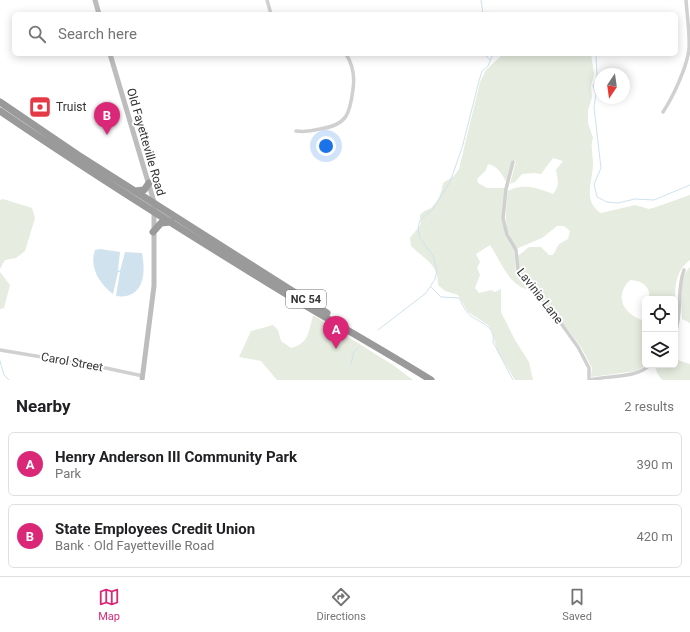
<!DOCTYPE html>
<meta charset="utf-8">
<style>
body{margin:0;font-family:Roboto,sans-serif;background:#f2f2f2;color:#202124}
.controls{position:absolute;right:12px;bottom:12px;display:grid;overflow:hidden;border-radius:6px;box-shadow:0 2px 10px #0003}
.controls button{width:36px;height:36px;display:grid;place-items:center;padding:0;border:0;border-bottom:1px solid #e0e0e0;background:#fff;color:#202124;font:20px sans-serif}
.compass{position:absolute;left:594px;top:68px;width:36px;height:36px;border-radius:50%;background:#fff;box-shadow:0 2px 10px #0003;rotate:193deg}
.you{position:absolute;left:326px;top:146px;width:14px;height:14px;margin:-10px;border:3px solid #fff;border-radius:50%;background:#1a73e8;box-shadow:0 0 0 6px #1a73e833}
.badge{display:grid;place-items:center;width:26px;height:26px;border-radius:50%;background:#db2777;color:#fff;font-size:13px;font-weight:700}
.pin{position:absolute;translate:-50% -33px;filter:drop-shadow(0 1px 2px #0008)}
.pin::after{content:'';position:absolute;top:21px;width:14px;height:12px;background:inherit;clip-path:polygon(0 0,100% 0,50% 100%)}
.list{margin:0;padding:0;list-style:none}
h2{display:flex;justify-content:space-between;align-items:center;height:52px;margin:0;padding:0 16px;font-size:17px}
h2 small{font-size:13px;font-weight:400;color:#757577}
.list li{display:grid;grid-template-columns:26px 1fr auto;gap:12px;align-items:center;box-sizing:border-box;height:64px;margin:0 8px 8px;padding:0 8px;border:1px solid #e0e0e0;border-radius:6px}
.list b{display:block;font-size:15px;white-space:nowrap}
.list p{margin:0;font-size:13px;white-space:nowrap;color:#757577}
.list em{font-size:13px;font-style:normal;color:#757577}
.icon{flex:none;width:22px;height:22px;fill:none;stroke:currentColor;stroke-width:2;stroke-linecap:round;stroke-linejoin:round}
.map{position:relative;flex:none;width:690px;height:380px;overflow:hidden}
.search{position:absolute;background:#fff;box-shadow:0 2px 10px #0003;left:12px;right:12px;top:12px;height:44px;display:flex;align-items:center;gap:10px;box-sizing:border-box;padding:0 14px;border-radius:6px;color:#757577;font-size:15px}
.sheet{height:196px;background:#fff}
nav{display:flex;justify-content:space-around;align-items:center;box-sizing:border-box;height:56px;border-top:1px solid #e0e0e0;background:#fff;font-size:11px;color:#757577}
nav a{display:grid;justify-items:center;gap:2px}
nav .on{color:#db2777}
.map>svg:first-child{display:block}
.green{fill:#e6ecdf}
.water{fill:#cfe2ee}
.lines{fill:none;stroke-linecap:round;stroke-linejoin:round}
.stream{stroke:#cfe2ee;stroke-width:1}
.street{stroke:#d0d0d0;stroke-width:3.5}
.secondary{stroke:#bdbdbd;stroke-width:5}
.highway{stroke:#9a9a9a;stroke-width:7}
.labels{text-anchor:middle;stroke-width:4;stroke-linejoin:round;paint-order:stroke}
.shield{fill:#fff;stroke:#707070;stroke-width:1}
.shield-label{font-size:11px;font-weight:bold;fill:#333}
.poi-label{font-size:12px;fill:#333;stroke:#fff;text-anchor:start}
.street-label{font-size:12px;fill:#333;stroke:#fff}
</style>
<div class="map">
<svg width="690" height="380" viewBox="0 0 690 380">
<rect width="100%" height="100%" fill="#fff"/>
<path class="green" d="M503 54H591L594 74 591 86 592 97 588 110V123L593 138C590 146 593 154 593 163 593 181 582 201 601 213L635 205 649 209 656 207 690 195V260C672 273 675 295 676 315L675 299H648C653 287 640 280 630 280 613 297 624 315 645 321V365H647L636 371 591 377 592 368 581 347 538 290 519 270 518 256 529 247H541L549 255H553L559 244 568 239 570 231 564 226H557L542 238 516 249C503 227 505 215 508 191 522 183 538 188 553 194 560 186 558 179 556 170L563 161 553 158 541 174 534 173 522 174 515 182 510 184 516 161 512 160 507 183C501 173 499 167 488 164L486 170 477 179 478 183 487 188H505L503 207 505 236 514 250 516 271 531 290C509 288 501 261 490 245L476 254 480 262 477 268 480 275 475 288 479 293 491 290 495 292 501 289V312L515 340 529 362 533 380H515L497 350 492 331 488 325 468 312 458 295 445 291 438 285C438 263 425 260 411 246L410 238 421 224 420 215C423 211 427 210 431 208 438 203 442 191 443 183L454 176 459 169 480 82 486 70Z
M3 199 32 208 35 218 25 251 16 258 5 260 0 269V200Z
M690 267V323L682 319C682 303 677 279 690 267Z
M0 272 10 285 4 308 0 309Z
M313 316H315L393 365 413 380H277L261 361 239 357 251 331 273 325 278 330 281 341 291 348C309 343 308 333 313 316Z
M675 357 680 361 690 364V380H662L657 373 655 365H675Z"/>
<path class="water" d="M100 249 120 252 118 270 120 271 125 252 142 253C146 273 144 300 116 296L120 272H118L113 294C99 283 89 267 95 250Z"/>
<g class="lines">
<path class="stream" d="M481 0 483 14
M484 54 490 60
M596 54 597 77 593 86 596 94 594 107 601 168 594 184 597 197 607 202 618 203 635 199 654 200 690 185
M431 287 441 297 459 298C461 302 464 308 467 312 475 323 496 323 493 342L513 380
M378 330 426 293 435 279 437 270 433 256 420 238 418 228 420 220 432 210 450 182 462 148 479 81 482 71 488 66 493 54
M0 361 4 375 9 380
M351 364 354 351 358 348"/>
<path class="street" d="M267 0 271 14
M663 112C673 97 687 67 689 49 690 33 687 16 686 0
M296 131C304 132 312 131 320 129 347 125 350 114 353 89 355 76 353 65 346 54
M513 162 506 189 503 218 507 235 516 250 518 270 555 315 578 347 589 368V380
M675 332C683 312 676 291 684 270
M0 350 101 367 143 376
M590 380C609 375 635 379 650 365"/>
<path class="secondary" d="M95 0 99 14
M110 54 154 202V286L142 380"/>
<path class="highway" d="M0 102 78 155 327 313
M0 111C85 169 172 224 260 278 316 313 375 345 431 380
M135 191 144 190 149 183
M153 232 161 223 171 222"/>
</g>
<defs>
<g id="bank-square" transform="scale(1.15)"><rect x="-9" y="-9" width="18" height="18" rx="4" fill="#e63946" stroke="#fff"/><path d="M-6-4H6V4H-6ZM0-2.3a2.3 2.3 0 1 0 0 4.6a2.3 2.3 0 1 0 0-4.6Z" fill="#fff"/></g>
</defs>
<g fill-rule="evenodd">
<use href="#bank-square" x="40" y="107"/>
</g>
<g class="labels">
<rect class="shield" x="286" y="290" width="40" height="18" rx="3"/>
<g class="shield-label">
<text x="306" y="303">NC 54</text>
</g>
<g class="poi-label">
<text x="56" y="111">Truist</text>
</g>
<g class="street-label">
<text transform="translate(146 142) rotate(74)" y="4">Old Fayetteville Road</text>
<text transform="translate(540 296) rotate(52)" y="4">Lavinia Lane</text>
<text transform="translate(72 362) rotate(10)" y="4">Carol Street</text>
</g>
</g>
</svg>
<div class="controls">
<button><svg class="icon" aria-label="locate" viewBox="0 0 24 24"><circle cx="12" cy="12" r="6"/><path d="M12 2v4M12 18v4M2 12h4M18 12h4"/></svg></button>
<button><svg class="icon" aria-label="layers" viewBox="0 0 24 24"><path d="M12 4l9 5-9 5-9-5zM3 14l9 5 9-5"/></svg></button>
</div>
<svg class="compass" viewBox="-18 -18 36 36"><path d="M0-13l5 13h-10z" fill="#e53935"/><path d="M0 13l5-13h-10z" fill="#757577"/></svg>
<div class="you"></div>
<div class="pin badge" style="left:336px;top:349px">A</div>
<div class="pin badge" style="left:107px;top:135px">B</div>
<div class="search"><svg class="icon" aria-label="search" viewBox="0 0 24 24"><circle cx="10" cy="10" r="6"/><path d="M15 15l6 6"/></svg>Search here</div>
</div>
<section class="sheet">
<h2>Nearby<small>2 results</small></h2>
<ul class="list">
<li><span class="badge">A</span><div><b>Henry Anderson III Community Park</b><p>Park</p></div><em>390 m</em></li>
<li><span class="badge">B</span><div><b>State Employees Credit Union</b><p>Bank · Old Fayetteville Road</p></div><em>420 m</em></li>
</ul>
</section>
<nav>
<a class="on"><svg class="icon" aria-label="map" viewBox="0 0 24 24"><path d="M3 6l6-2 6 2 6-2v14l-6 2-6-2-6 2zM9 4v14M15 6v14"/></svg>Map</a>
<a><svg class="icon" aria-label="directions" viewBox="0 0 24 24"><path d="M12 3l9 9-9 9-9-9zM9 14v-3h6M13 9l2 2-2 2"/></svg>Directions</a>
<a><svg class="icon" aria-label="saved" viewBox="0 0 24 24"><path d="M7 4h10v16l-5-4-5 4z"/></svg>Saved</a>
</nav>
